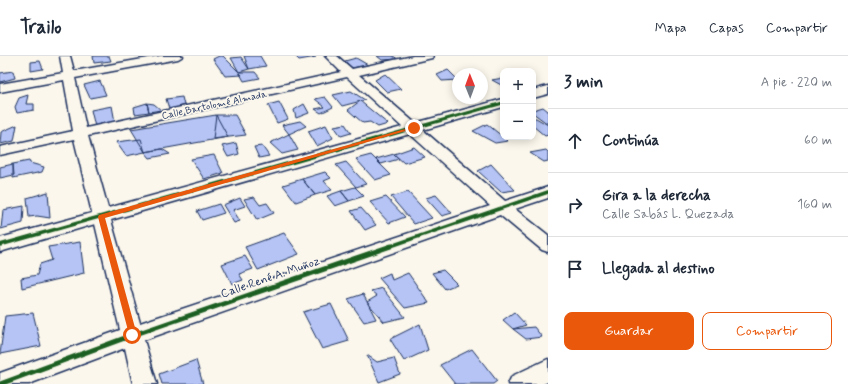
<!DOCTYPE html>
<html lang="es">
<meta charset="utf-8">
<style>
body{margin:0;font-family:Mynerve,sans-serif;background:#f6f6f7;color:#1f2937}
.controls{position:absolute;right:12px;top:12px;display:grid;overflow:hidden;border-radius:8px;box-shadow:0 2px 10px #0003}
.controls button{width:36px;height:36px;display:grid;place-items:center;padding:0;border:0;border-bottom:1px solid #e0e1e3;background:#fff;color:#1f2937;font:20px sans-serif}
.compass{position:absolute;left:452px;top:12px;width:36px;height:36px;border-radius:50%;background:#fff;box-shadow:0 2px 10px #0003;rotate:359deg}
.stop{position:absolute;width:12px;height:12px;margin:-9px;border:3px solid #ea580c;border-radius:50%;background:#fff}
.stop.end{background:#ea580c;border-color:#fff;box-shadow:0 1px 4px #0008}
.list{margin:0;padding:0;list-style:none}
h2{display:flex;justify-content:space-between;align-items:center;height:52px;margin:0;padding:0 16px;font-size:17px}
h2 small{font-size:13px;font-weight:400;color:#747a83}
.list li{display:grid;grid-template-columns:26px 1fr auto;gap:12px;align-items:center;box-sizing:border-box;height:64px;padding:0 16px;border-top:1px solid #e0e1e3}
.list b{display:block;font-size:15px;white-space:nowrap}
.list p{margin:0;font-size:13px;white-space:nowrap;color:#747a83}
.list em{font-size:13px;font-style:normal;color:#747a83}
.actions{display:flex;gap:8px;padding:12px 16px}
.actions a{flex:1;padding:9px 0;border:1px solid #ea580c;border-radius:8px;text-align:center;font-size:14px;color:#ea580c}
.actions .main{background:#ea580c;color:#fff}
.icon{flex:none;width:22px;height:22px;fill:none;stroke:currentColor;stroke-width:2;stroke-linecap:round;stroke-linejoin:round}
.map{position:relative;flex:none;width:548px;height:328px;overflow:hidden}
header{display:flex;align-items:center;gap:24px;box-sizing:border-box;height:56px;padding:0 20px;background:#fff;border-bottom:1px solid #e0e1e3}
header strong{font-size:19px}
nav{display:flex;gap:22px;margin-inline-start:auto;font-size:14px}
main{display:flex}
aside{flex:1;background:#fff}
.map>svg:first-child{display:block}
.building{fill:#b5c4f4;stroke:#1b2f5e}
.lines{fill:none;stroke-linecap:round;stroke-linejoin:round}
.street-casing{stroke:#1b2f5e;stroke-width:3}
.street{fill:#fbf7ec;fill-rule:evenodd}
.cycleway-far2-casing{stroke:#fbf7ec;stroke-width:5}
.cycleway-far1-casing{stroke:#fbf7ec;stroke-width:6}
.cycleway-casing{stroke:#fbf7ec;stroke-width:8}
.cycleway-far2{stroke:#1b5e20;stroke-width:3}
.cycleway-far1{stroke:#1b5e20;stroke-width:3.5}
.cycleway{stroke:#1b5e20;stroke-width:5}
.route{fill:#ea580c}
.labels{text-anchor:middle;stroke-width:3.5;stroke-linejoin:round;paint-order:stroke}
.far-street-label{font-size:10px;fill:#1b2f5e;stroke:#fbf7ec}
.street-label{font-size:12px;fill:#1b2f5e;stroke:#fbf7ec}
</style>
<header>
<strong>Trailo</strong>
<nav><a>Mapa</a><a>Capas</a><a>Compartir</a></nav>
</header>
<main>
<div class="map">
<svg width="548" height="328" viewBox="0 0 548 328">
<rect width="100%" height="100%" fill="#fbf7ec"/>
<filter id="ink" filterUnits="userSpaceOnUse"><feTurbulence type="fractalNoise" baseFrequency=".025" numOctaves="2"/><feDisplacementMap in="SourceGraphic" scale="8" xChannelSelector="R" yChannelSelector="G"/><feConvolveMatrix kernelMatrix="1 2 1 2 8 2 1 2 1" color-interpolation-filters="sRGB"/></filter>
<g filter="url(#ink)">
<path class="building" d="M93 0H109L111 5 94 7Z
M219 0H223L242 19 225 20 213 3Z
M244 0H260L266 10 249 13Z
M295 0H315L316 1 299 4Z
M377 0H393L398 3 382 4Z
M241 1 249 13 239 16 231 2Z
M356 2 368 9 352 12 345 5Z
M40 5 43 13 31 15V6Z
M448 14 458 24 442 25 437 19Z
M13 15 15 22 0 26V17Z
M239 16H255L260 22 244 25Z
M385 18 401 33 387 36 375 24Z
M503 22V30L492 24Z
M100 25 106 39 90 42 84 29Z
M351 35 365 44 342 50 333 39Z
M28 39 26 48H34V54L17 57 15 51 19 42Z
M182 41 184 49 170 56 166 43Z
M325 41 333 51 321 57 315 53 325 51 315 43Z
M360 45 388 68 378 71 370 66 363 67 348 54Z
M279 46 288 63 277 67 268 49Z
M147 47 149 56 135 58 134 51Z
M147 47 154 48 161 54 149 56Z
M304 48 309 57 296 62 294 54Z
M112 50 115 66 95 71 91 54Z
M543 51 548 55V68L533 57V54Z
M216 59 228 81 145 96 131 73Z
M216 59H235L246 79 213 83Z
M533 62H536L548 69V79L545 80 533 70Z
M300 65 306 70 289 78 282 69Z
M345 68 351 77 341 80 334 70Z
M487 68 508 85 495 87 473 75Z
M17 69 14 85 0 88 1 76Z
M326 69 333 82 317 90 308 75Z
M289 78 298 94 282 98 270 87Z
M141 83 145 96 126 100 116 86Z
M236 87 239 98 228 101 222 90Z
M262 90 269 100 259 102 254 91Z
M414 91 425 101 404 107 394 98Z
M162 93 170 98 150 102 145 96Z
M546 94 548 96V105L544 106 530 97Z
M394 98 399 103 381 108 376 103Z
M214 99 223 117 204 123 191 103Z
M371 99 391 119 375 124 356 103Z
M29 105 30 107 44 111 42 116 13 122V108Z
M346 106 366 128 356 131 336 109Z
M13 108 14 119 0 122V111Z
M491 108 515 134 501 136 478 115Z
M325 116 331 122 324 125 332 134 315 139 302 123Z
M302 123 315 139 296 146 283 129Z
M355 131 364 140 349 145 341 135Z
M341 135 349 145 335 150 327 140Z
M48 136 50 162 37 160 29 161 27 142Z
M408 136 432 162 414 168 391 141Z
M436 139 452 157 442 160 426 142Z
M254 141 260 149 267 147 274 157 257 164 244 143Z
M386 141 405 161 389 167 370 146Z
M240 142 245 150 233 154 240 165 234 167 223 149Z
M219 148 224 157 202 164 197 155Z
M24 150 23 167 1 173 3 154Z
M361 152 376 169 365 174 351 155Z
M284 177 299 198 258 214 245 191Z
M80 186 84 217 22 232 21 222 37 219 40 208 52 204 48 191Z
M245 200 253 213 239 218 243 224 232 228 222 208Z
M443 214 457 228 445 233 432 217Z
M390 217 392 224 408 217 429 247 405 252 379 222Z
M382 232 405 261 384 266 367 246 377 240 371 235Z
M363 238 376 263 364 266 348 243Z
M331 248 349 285 322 293 303 256Z
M514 256 526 269 513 273 503 264Z
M33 257 41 290 0 298 5 260Z
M420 268 428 294 404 305 390 283Z
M534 271 542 281 526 283 513 273Z
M472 293 497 325 493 328H455L440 309Z
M367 299 377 306 394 302 400 318 379 326Z
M196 304 203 328H162L159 318Z"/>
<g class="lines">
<g class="street-casing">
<path id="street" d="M60 0H70L74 15 160 0H183L178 3 75 22 86 72 341 16 325 0H337L352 13 413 0H433L432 2 359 19 415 67 503 43V51L423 74 505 145 548 131V142L515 153 548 179V196L542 194 500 159 144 284 157 328H133L125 292 29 328H0V317L120 274 95 168 0 196V182L92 157 74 83 0 99V91L73 75 64 24 0 36V28L63 17ZM347 21 402 71 108 152 88 80ZM410 78 490 150 140 267 111 164Z
M548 30V38L533 42V34Z
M548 303V326L543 328H508L512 320Z"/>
</g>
<use href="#street" class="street"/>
<g class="cycleway-far2-casing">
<path id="cycleway-far2" d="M372 84 503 47"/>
</g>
<g class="cycleway-far1-casing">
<path id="cycleway-far1" d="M0 189 375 83
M388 191 548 136"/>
</g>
<g class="cycleway-casing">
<path id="cycleway" d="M0 328 133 279 391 190"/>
</g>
<use href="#cycleway-far2" class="cycleway-far2"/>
<use href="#cycleway-far1" class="cycleway-far1"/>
<use href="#cycleway" class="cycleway"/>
</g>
</g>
<path class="route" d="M412 71 416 72 105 162 137 279 135 282H130L98 161 99 159Z"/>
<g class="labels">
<g class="far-street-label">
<text transform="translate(214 48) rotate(-12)" y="4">Calle Bartolomé Almada</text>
</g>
<g class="street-label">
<text transform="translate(270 221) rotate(-19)" y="4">Calle René A. Muñoz</text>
</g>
</g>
</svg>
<div class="controls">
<button>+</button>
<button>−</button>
</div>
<svg class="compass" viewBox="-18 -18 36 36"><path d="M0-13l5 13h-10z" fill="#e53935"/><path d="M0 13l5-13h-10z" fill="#747a83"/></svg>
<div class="stop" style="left:132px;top:279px"></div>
<div class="stop end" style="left:414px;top:72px"></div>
</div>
<aside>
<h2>3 min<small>A pie · 220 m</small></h2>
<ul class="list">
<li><svg class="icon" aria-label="ahead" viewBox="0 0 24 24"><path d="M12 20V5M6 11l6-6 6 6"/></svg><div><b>Continúa</b></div><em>60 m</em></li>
<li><svg class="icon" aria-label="right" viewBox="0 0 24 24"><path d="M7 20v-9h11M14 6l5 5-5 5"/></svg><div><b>Gira a la derecha</b><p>Calle Sabás L. Quezada</p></div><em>160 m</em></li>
<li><svg class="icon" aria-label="arrive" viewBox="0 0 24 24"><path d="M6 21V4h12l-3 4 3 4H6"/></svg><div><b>Llegada al destino</b></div></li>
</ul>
<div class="actions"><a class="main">Guardar</a><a>Compartir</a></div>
</aside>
</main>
